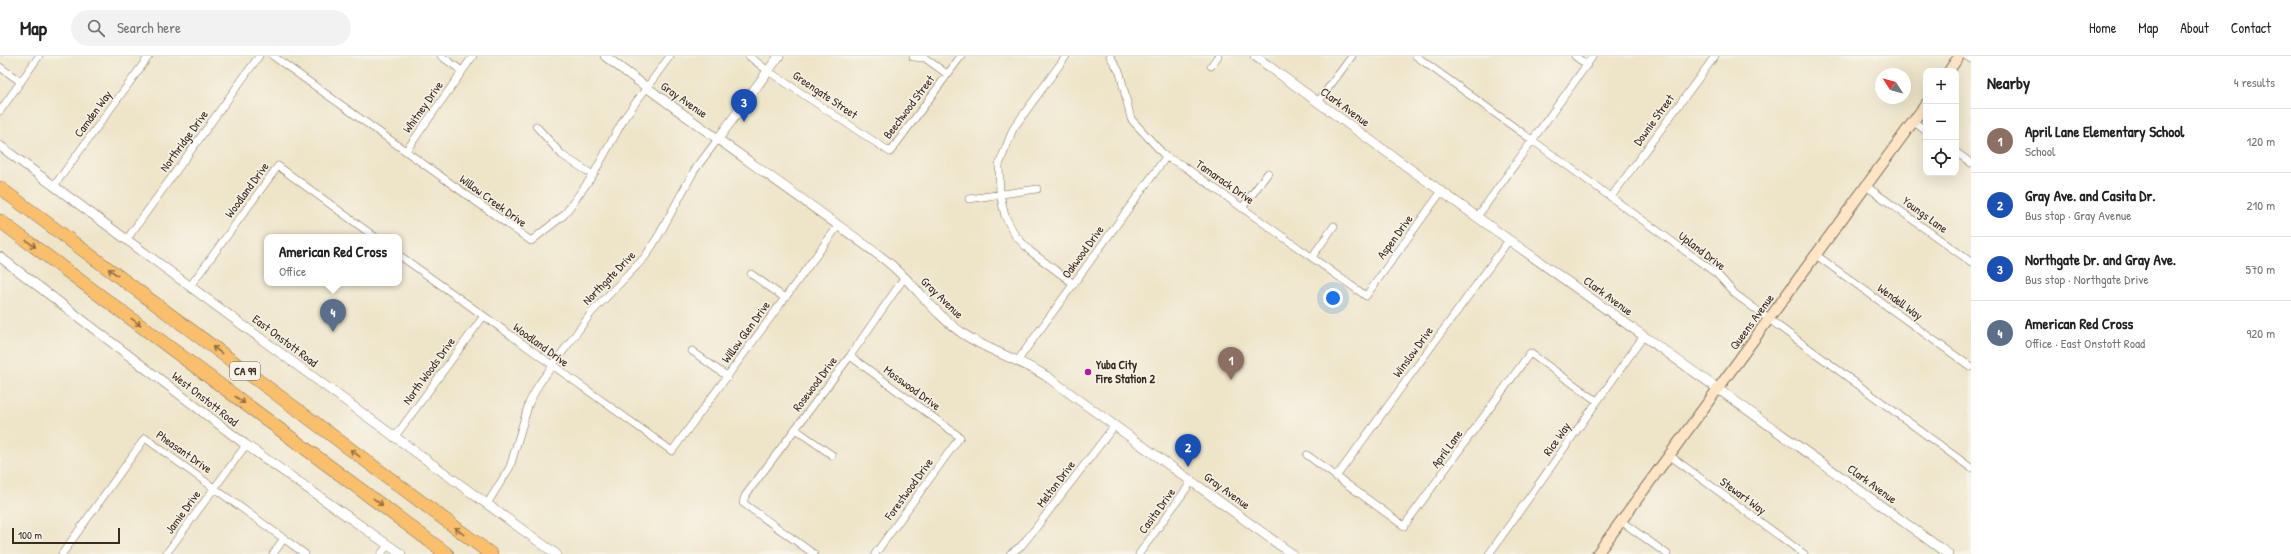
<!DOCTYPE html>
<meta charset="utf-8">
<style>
body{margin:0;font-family:"Patrick Hand",sans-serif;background:#f2f2f2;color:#222}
.controls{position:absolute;right:12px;top:12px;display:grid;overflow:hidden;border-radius:8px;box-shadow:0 4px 16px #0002}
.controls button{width:36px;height:36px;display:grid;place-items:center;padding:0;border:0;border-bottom:1px solid #e0e0e0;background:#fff;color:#222;font:20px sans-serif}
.compass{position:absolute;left:1875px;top:12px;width:36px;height:36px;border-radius:50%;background:#fff;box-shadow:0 4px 16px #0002;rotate:306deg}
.scale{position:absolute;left:12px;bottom:10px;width:108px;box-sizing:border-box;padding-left:4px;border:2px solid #3b2a1e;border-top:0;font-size:11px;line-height:14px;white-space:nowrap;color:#3b2a1e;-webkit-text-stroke:3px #f7f3e8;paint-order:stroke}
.you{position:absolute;left:1333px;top:242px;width:14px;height:14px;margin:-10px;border:3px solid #fff;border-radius:50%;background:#1a73e8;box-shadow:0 0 0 6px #1a73e833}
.badge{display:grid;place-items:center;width:26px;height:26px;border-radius:50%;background:#7c3aed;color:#fff;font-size:13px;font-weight:700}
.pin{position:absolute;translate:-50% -33px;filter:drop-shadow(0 1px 2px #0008)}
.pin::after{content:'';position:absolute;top:21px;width:14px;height:12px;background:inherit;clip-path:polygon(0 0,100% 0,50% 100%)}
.popup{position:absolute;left:264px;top:178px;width:138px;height:52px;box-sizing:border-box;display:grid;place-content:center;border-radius:8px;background:#fff;filter:drop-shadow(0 1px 3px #0005);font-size:13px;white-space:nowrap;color:#767676}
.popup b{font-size:15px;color:#222}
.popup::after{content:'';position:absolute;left:50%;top:100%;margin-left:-8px;border:8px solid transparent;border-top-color:#fff}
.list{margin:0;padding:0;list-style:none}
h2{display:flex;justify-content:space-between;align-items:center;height:52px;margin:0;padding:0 16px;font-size:17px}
h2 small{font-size:13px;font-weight:400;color:#767676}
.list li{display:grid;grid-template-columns:26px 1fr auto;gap:12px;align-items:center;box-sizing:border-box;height:64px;padding:0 16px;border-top:1px solid #e0e0e0}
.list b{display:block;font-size:15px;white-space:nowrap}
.list p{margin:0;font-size:13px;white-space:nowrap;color:#767676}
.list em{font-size:13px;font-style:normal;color:#767676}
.icon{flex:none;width:22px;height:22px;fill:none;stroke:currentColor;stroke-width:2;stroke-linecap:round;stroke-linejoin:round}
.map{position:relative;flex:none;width:1971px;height:498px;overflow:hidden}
header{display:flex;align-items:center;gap:24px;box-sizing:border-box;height:56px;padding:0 20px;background:#fff;border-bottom:1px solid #e0e0e0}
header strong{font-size:19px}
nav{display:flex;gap:22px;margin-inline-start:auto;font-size:14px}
.search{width:280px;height:36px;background:#f2f2f2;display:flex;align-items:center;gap:10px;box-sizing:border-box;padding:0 14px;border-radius:22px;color:#767676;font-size:15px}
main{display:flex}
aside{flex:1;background:#fff}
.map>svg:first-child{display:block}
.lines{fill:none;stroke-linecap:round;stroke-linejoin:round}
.minor-casing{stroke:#7a6b5a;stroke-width:8}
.tertiary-casing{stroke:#7a6b5a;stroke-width:10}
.secondary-casing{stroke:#7a6b5a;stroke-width:12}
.motorway-casing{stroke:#7a6b5a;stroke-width:14}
.minor{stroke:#fff;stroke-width:7}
.tertiary{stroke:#fff;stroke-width:9}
.secondary{stroke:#fde5c5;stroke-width:10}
.motorway{stroke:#f9bf6d;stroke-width:13}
.oneway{stroke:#906d42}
.poi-dot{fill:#b5179e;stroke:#f7f3e8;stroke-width:1.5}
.labels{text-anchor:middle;stroke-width:3;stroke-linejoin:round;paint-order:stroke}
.shield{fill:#f7f3e8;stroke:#73665b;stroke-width:1}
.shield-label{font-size:11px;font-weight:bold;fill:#3b2a1e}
.street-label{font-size:12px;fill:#3b2a1e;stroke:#f7f3e8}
.poi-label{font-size:12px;font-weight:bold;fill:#3b2a1e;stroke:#f7f3e8;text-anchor:start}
</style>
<header>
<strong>Map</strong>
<div class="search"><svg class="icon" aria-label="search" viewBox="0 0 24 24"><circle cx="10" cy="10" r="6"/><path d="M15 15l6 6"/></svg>Search here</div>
<nav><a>Home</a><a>Map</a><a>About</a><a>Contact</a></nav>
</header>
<main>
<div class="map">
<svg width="1971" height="498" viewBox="0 0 1971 498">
<rect width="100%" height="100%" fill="#f7f3e8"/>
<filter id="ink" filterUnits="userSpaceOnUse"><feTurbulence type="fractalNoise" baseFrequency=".025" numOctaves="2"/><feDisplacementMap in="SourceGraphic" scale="8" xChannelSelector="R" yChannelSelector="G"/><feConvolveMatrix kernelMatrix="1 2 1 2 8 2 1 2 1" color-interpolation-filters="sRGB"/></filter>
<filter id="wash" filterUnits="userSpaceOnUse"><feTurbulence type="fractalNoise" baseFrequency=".012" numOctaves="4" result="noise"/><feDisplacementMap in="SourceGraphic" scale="16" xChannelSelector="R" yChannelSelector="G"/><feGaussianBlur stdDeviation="0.9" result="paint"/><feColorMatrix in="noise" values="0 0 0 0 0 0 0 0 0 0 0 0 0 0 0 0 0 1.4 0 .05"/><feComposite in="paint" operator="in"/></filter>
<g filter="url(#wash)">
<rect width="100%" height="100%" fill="#eee5c9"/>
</g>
<g filter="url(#ink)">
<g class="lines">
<g class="minor-casing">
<path id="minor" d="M273 0 531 185 564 159 593 119 625 61 670 0
M441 0 462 15
M749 0 768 15 890 96 961 0
M1066 0 1013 73 999 109 1000 138 1005 160 1015 179 1030 195 1074 228
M1110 0 1120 17 1131 63 1166 101 1182 109 1366 240 1441 136
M1416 0 1717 218 1735 238 1971 412
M1575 0 1587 9
M1966 0 1971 3
M913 1 925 2 947 18
M1211 10 1218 0
M0 11 21 26
M1318 46 1352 0
M0 55 39 0
M1914 66 1926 75
M536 70 562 99 593 119
M406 95 473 0
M1956 96 1971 107
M54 130 149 0
M1866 130 1971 206
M1611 141 1715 0
M969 143 1037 133
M1242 152 1268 117
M1477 161 1593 0
M127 183 259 0
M399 199 672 395 838 170
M1816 199 1971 311
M1312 201 1334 170
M751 218 785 242
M191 229 278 110 375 181
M692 295 728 321
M850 300 960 381 875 498
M1018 304 1166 101
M795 373 832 399
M394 382 483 261
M1307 399 1404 470 1530 297 1597 345
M1669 399 1804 498
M1336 421 1509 184
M487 448 510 411 529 347 539 328 592 256 645 201 659 179 694 115 718 83
M1621 465 1667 498
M62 498 145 382 305 498
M166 498 246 389
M273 498 284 482
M381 498 388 489
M814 498 743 447 745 440 850 300 904 222
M1010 498 1021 490 1035 473 1115 369
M1139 498 1192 425
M1489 498 1643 281"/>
</g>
<g class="tertiary-casing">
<path id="tertiary" d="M605 0C696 70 792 134 884 203 914 226 933 258 965 279 991 296 1021 304 1046 320L1292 498
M1255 0C1484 169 1718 331 1948 498
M718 83 779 0
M0 90C185 227 369 363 556 498
M0 201 246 389 401 498"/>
</g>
<g class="secondary-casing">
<path id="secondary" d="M1949 15 1959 0
M1597 498 1926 48"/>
</g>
<g class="motorway-casing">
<path id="motorway" d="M0 132 491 498
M0 165 447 498"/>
</g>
<use href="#minor" class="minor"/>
<use href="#tertiary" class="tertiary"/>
<use href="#secondary" class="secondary"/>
<use href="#motorway" class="motorway"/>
</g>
<defs><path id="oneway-shaft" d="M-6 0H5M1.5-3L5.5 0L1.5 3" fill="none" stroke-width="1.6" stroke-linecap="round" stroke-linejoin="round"/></defs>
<g class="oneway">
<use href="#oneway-shaft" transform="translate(31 188) rotate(37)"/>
<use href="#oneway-shaft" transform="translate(113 216) rotate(-143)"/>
<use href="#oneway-shaft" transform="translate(136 266) rotate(37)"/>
<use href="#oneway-shaft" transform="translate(217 294) rotate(-143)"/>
<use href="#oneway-shaft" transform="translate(240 344) rotate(37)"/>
<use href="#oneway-shaft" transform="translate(355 397) rotate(-143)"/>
<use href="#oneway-shaft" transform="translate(378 446) rotate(37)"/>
<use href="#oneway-shaft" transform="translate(459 475) rotate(-143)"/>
</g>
</g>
<circle class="poi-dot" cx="1088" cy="316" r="4"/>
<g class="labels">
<rect class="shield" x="230" y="306" width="30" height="18" rx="3"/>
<g class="shield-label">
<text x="245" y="319">CA 99</text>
</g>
<g class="street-label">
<text transform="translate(825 39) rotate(34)" y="4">Greengate Street</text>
<text transform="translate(684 44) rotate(35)" y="4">Gray Avenue</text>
<text transform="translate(423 51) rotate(-55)" y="4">Whitney Drive</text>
<text transform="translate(909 51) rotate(-53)" y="4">Beechwood Street</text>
<text transform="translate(1345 51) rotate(36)" y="4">Clark Avenue</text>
<text transform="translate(93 58) rotate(-54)" y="4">Camden Way</text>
<text transform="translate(1654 64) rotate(-54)" y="4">Downie Street</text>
<text transform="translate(184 85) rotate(-54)" y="4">Northridge Drive</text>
<text transform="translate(1225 126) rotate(35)" y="4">Tamarack Drive</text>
<text transform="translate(247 134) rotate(-54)" y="4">Woodland Drive</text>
<text transform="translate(493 145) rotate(36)" y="4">Willow Creek Drive</text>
<text transform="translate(1925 159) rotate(36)" y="4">Youngs Lane</text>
<text transform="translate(1395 181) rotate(-54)" y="4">Aspen Drive</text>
<text transform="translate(1702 195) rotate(37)" y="4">Upland Drive</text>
<text transform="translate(1083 196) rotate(-54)" y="4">Oakwood Drive</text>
<text transform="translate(609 222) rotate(-46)" y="4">Northgate Drive</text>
<text transform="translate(1608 240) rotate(36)" y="4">Clark Avenue</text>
<text transform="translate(942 242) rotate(44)" y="4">Gray Avenue</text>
<text transform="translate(1900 246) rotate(36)" y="4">Wendell Way</text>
<text transform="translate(1752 266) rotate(-54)" y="4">Queens Avenue</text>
<text transform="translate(746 276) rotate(-54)" y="4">Willow Glen Drive</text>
<text transform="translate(285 285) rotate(37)" y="4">East Onstott Road</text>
<text transform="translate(541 289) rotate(36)" y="4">Woodland Drive</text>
<text transform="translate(1413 296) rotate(-54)" y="4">Winslow Drive</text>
<text transform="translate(429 315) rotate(-54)" y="4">North Woods Drive</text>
<text transform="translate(815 328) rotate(-53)" y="4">Rosewood Drive</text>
<text transform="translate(912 332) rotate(36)" y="4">Mosswood Drive</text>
<text transform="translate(205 343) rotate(38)" y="4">West Onstott Road</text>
<text transform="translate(1557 383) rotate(-55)" y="4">Rice Way</text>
<text transform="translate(1447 393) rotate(-54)" y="4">April Lane</text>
<text transform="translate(184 396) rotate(35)" y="4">Pheasant Drive</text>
<text transform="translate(1056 428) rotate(-53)" y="4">Melton Drive</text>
<text transform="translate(1872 428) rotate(36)" y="4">Clark Avenue</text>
<text transform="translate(909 433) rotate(-54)" y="4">Forestwood Drive</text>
<text transform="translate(1227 435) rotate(36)" y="4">Gray Avenue</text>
<text transform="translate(1743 440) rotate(36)" y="4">Stewart Way</text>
<text transform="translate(1157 455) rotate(-54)" y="4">Casita Drive</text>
<text transform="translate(183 456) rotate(-54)" y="4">Jamie Drive</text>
</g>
<g class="poi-label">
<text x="1096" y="313">Yuba City<tspan x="1096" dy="14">Fire Station 2</tspan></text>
</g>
</g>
</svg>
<div class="controls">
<button>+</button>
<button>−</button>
<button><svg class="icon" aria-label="locate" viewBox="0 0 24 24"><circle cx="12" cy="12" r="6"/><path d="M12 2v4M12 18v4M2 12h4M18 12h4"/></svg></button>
</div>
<svg class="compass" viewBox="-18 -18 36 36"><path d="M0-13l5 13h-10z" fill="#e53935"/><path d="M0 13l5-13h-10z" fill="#767676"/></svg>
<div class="scale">100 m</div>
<div class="you"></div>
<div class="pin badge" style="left:1231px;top:324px;background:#8d6e63">1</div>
<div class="pin badge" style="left:1188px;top:411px;background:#1a4fb4">2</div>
<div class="pin badge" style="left:744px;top:66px;background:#1a4fb4">3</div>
<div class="pin badge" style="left:333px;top:276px;background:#5c6f8a">4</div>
<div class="popup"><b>American Red Cross</b>Office</div>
</div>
<aside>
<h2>Nearby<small>4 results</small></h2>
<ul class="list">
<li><span class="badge" style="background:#8d6e63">1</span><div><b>April Lane Elementary School</b><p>School</p></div><em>120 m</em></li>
<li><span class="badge" style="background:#1a4fb4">2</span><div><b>Gray Ave. and Casita Dr.</b><p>Bus stop · Gray Avenue</p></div><em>210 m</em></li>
<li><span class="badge" style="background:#1a4fb4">3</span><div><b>Northgate Dr. and Gray Ave.</b><p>Bus stop · Northgate Drive</p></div><em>570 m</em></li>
<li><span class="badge" style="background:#5c6f8a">4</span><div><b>American Red Cross</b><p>Office · East Onstott Road</p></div><em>920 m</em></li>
</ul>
</aside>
</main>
